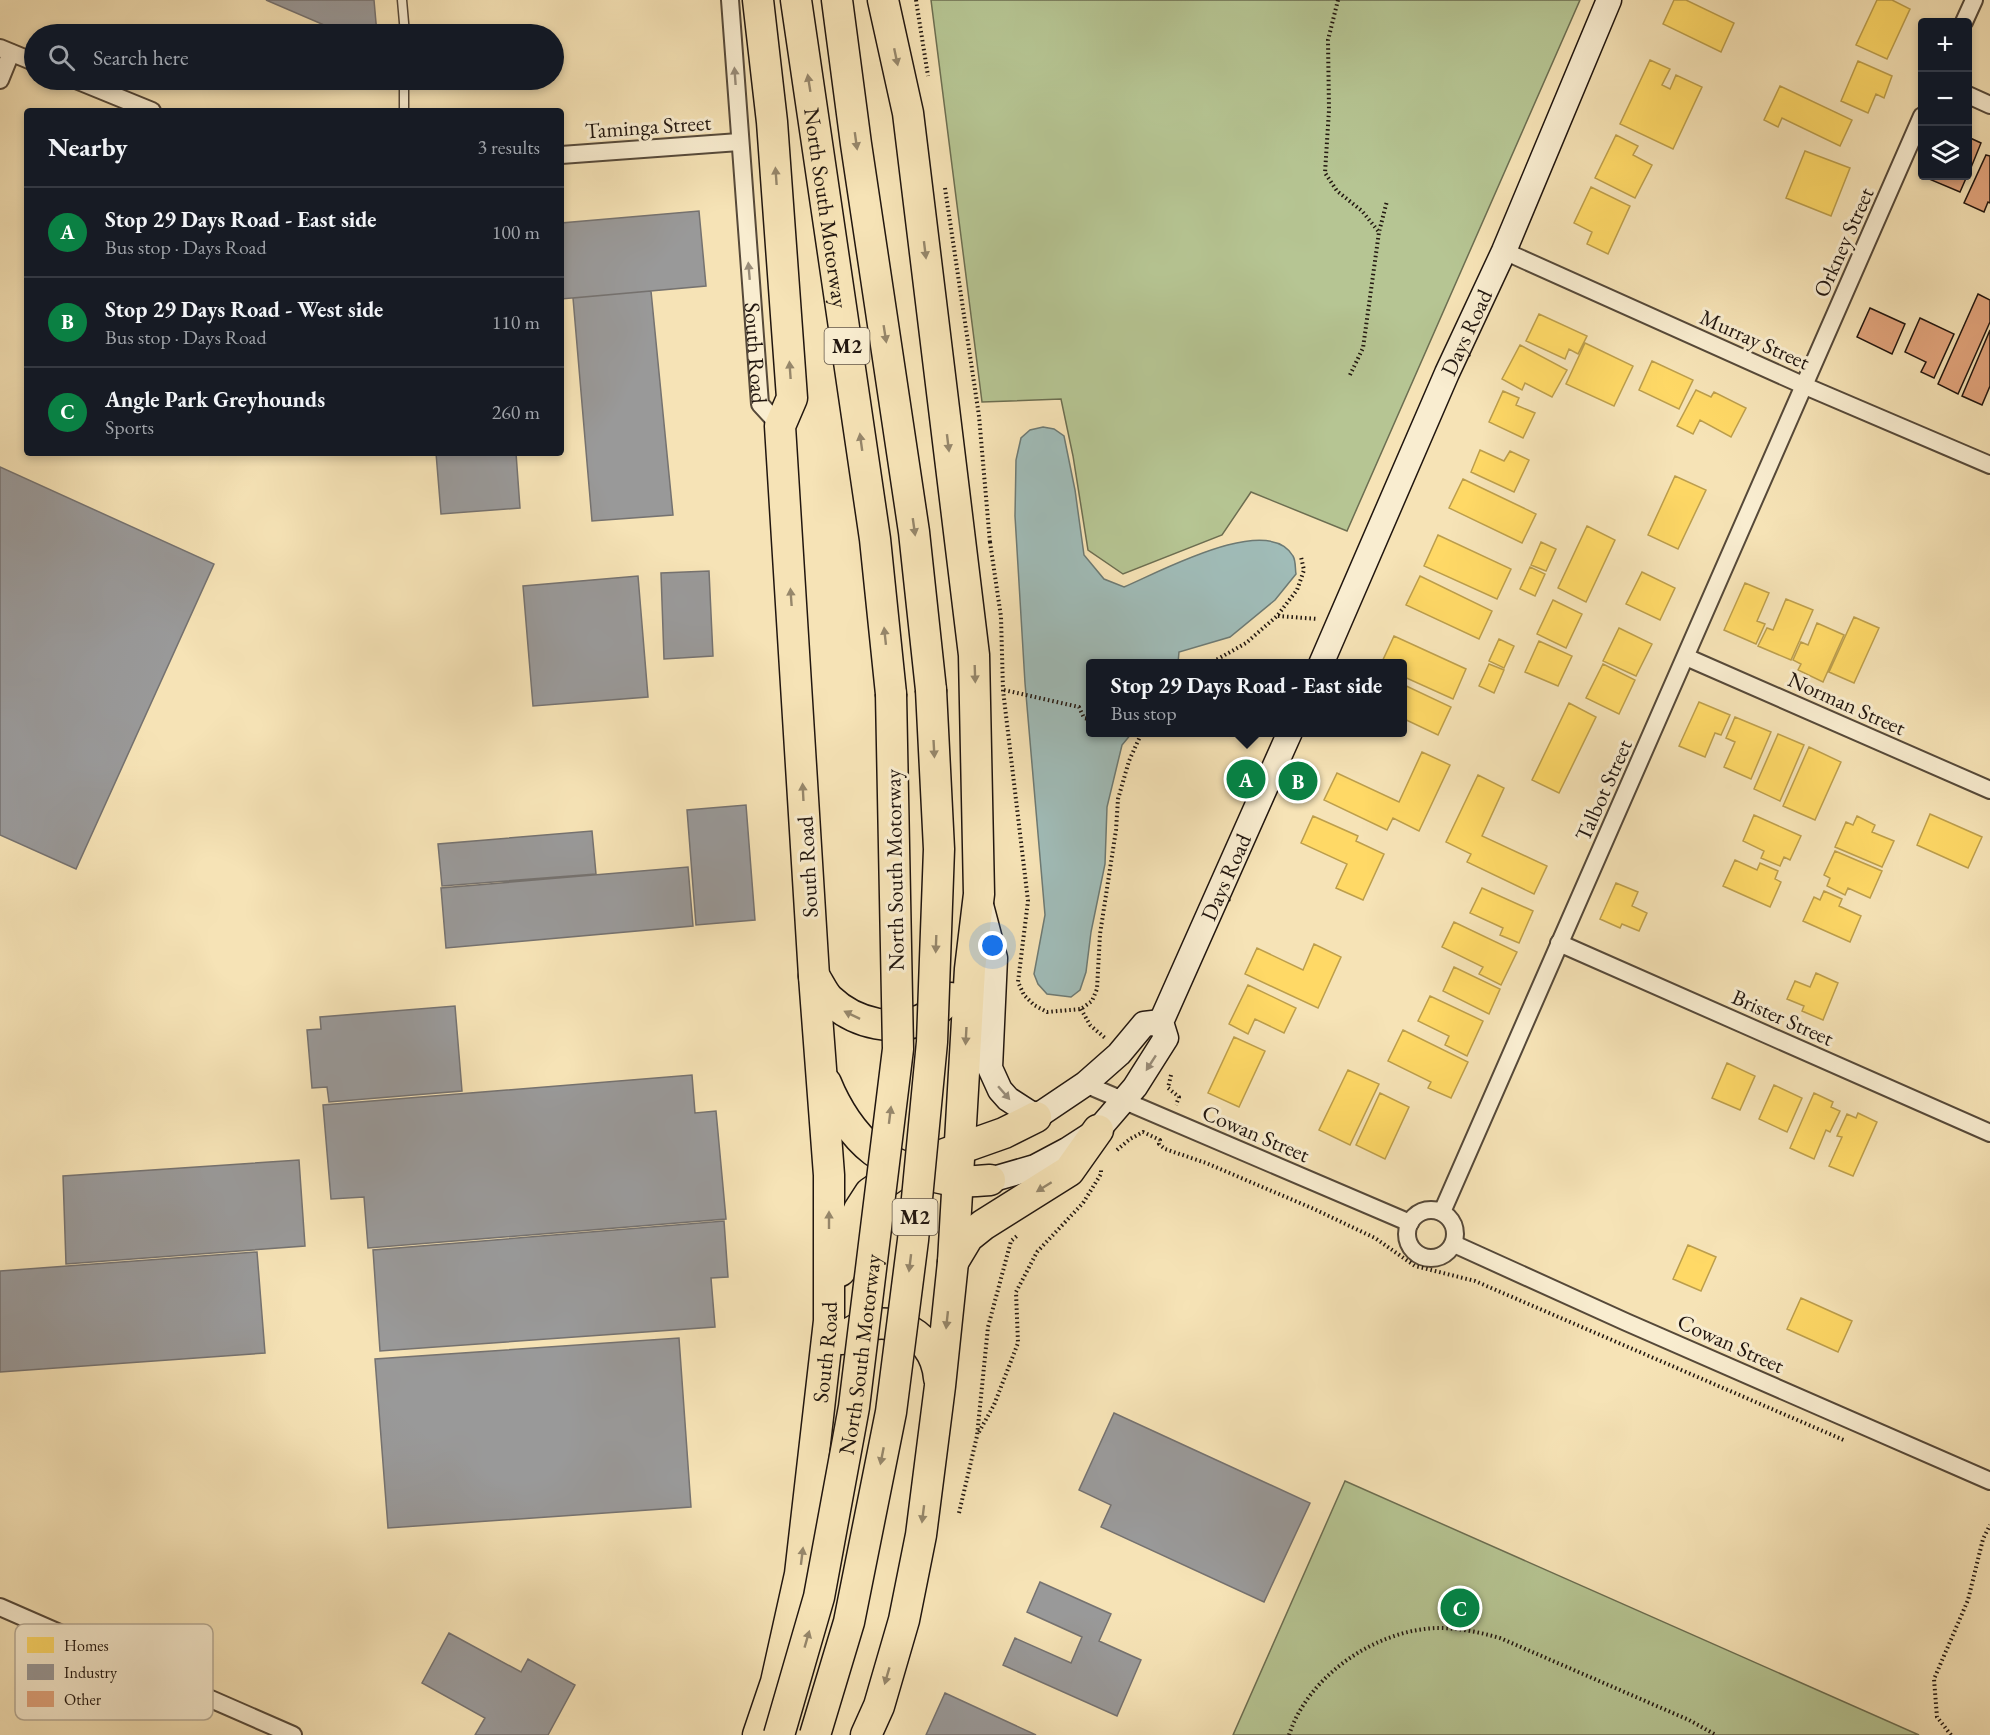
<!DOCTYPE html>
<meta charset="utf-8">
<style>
body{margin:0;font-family:"EB Garamond",serif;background:#242831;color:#f1f3f6}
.controls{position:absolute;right:18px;top:18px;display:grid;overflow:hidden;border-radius:6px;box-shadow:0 3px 9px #0003}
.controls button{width:54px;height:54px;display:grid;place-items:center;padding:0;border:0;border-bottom:2px solid #363941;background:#171b24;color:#f1f3f6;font:30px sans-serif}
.you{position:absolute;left:993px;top:946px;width:21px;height:21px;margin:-15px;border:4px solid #fff;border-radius:50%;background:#1a73e8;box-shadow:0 0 0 9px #1a73e833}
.badge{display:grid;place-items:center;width:39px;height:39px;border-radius:50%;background:#0b8043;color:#fff;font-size:20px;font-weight:700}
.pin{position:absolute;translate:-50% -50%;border:3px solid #fff;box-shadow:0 2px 6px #0006}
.popup{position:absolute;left:1086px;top:659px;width:321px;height:78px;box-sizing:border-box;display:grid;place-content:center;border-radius:6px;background:#171b24;filter:drop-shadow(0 2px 4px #0005);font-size:20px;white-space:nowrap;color:#9ea1a6}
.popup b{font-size:22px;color:#f1f3f6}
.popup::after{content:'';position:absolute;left:50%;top:100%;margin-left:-12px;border:12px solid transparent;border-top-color:#171b24}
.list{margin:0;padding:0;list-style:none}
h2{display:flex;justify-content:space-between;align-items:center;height:78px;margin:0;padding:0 24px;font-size:26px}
h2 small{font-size:20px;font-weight:400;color:#9ea1a6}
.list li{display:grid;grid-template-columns:39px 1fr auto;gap:18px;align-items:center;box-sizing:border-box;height:90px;padding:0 24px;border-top:2px solid #363941}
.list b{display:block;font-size:22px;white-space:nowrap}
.list p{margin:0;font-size:20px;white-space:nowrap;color:#9ea1a6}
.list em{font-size:20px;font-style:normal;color:#9ea1a6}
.icon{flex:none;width:33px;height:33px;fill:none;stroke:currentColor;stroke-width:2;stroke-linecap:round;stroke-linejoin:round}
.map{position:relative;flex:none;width:1990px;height:1735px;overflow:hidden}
.search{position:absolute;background:#171b24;box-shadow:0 3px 9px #0003;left:24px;top:24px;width:540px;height:66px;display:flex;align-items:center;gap:15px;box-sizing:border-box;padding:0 21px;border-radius:33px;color:#9ea1a6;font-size:22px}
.panel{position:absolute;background:#171b24;box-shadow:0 3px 9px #0003;left:24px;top:108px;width:540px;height:348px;border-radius:6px}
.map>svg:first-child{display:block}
.green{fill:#b6c593;stroke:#6c6e51;stroke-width:1.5}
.water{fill:#a0bcb8;stroke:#6d7a74;stroke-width:1.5}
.homes{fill:#ffd966;stroke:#bc9e4c;stroke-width:1.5}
.industry{fill:#999;stroke:#757270;stroke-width:1.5}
.building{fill:#e3a57d;stroke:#21160f;stroke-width:1.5}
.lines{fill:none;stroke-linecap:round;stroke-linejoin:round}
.lane-casing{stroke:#564939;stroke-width:11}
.street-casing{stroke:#564939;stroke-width:20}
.secondary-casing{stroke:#21160f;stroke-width:27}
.highway-casing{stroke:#21160f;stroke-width:33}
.path{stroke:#21160f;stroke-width:4;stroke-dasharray:1.5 3;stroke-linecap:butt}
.lane{stroke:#f9edd0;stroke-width:8}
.street{stroke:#f9edd0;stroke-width:16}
.secondary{stroke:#f9edd0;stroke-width:24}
.highway{stroke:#f6e3b6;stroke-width:30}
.highway-bridge-casing{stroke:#21160f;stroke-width:33;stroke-linecap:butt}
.highway-bridge{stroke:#f6e3b6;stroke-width:30}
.oneway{fill:#96876b}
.oneway2{fill:#988c79}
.labels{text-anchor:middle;stroke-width:6;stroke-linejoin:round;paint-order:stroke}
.shield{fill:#f9edd0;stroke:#625649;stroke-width:1.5}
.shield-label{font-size:21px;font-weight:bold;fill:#21160f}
.street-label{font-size:22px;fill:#21160f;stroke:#f9edd0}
.key{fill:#f9edd0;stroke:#b8ac96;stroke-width:1.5}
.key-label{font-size:16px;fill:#21160f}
</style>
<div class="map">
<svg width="1990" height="1735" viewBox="0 0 1990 1735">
<rect width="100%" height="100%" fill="#f6e3b6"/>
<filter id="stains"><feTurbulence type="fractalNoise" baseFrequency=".00333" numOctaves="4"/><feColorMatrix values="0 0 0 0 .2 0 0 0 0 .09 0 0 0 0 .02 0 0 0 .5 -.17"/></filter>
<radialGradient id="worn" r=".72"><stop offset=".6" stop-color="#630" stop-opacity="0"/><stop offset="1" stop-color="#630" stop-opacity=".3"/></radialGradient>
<path class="green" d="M931 0H1580L1347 531 1251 492 1222 535 1123 574 1088 550 1073 456 1061 399 982 402Z
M1345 1481 1919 1735H1233Z"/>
<path class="water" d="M1043 427 1054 429 1064 436 1075 490 1084 555 1104 579 1124 587C1158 573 1268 512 1293 556 1296 561 1295 569 1296 574L1275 600 1230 637 1179 652 1178 663 1090 664V732L1132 733 1122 745 1107 807 1105 864 1091 932 1086 972 1080 990 1071 997 1047 994 1038 984 1034 974 1045 915 1025 683 1015 516 1016 460 1021 438 1030 430Z"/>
<path class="homes" d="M1674 0H1686L1734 23 1721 52 1663 24Z
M1877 0H1892L1910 9 1887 59 1856 45Z
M1650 60 1670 69 1662 85 1670 89 1676 75 1702 87 1673 149 1620 124Z
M1858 61 1892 76 1884 98 1876 94 1868 113 1841 101Z
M1780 86 1852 120 1840 146 1782 118 1778 127 1764 120Z
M1616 135 1638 146 1633 155 1652 165 1635 198 1595 178Z
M1805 151 1850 168 1831 216 1786 198Z
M1591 187 1630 206 1608 254 1587 244 1592 232 1574 223Z
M1539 314 1587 336 1578 354 1569 349 1565 359 1526 341Z
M1585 343 1633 366 1614 406 1566 384Z
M1520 345 1567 370 1552 397 1525 383 1522 390 1502 379Z
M1652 361 1693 380 1679 409 1639 390Z
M1696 390 1711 397 1714 392 1746 408 1731 437 1700 420 1693 434 1677 426Z
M1503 391 1519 398 1516 405 1535 413 1523 438 1489 422Z
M1480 450 1504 461 1510 451 1529 460 1514 492 1471 472Z
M1675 476 1706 490 1678 549 1648 535Z
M1463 479 1536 514 1522 543 1449 508Z
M1587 526 1615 540 1586 602 1558 588Z
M1438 535 1511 569 1497 599 1424 566Z
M1541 542 1556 549 1546 571 1531 565Z
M1530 567 1545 574 1535 596 1520 589Z
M1642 572 1675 588 1660 620 1626 604Z
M1420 576 1492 611 1479 639 1406 605Z
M1745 583 1769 593 1757 621 1765 624 1756 644 1724 630Z
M1786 599 1813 610 1791 660 1758 646 1767 628 1773 630Z
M1553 600 1582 614 1566 648 1537 634Z
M1854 617 1879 628 1854 683 1829 672Z
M1817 623 1844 635 1823 682 1798 670 1801 664 1793 660 1801 642 1808 645Z
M1619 628 1652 644 1636 676 1603 661Z
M1394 636 1466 669 1453 699 1402 676V664H1381Z
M1499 639 1514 646 1504 668 1489 661Z
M1539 641 1572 656 1558 686 1525 672Z
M1489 664 1504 670 1494 693 1479 686Z
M1603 664 1635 680 1619 714 1586 698Z
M1402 684 1451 707 1438 735 1402 718Z
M1699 702 1730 715 1721 735 1715 733 1705 757 1679 746Z
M1569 703 1596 717 1559 793 1532 780Z
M1735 717 1771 732 1751 779 1724 767 1735 742 1726 738Z
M1778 734 1804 745 1780 801 1754 789Z
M1809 747 1841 762 1815 820 1783 806Z
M1422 752 1450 765 1419 831 1393 818 1387 830 1324 800 1337 773 1399 802Z
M1478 775 1504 788 1482 836 1547 866 1534 894 1467 862 1471 854 1446 842Z
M1930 814 1982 837 1968 868 1917 845Z
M1754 815 1801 836 1790 860 1784 857 1780 866 1761 858 1764 851 1743 841Z
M1313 816 1358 836 1356 841 1384 854 1363 900 1336 888 1347 864 1301 843Z
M1857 816 1875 825 1872 832 1894 841 1882 867 1835 847 1846 822 1853 825Z
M1835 851 1882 871 1870 898 1848 888 1845 895 1827 886 1830 878 1824 875Z
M1735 860 1757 870 1760 863 1778 871 1775 879 1781 882 1770 907 1723 886Z
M1616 883 1638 892 1632 906 1647 913 1639 931 1622 924 1620 928 1600 919Z
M1482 888 1533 911 1519 943 1500 935 1503 928 1470 913Z
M1824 891 1842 899 1839 906 1861 916 1850 942 1803 921 1814 897 1820 900Z
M1454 922 1517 952 1501 985 1479 974 1483 967 1442 947Z
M1314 944 1341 957 1318 1008 1245 974 1257 948 1303 970Z
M1454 967 1500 989 1489 1014 1443 991Z
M1816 973 1838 983 1823 1020 1802 1011 1804 1006 1787 999 1795 981 1810 987Z
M1248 985 1296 1008 1284 1033 1255 1019 1248 1034 1229 1024Z
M1430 996 1483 1021 1467 1056 1445 1045 1449 1036 1418 1021Z
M1403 1030 1468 1062 1451 1098 1428 1088 1431 1082 1388 1061Z
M1234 1037 1265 1051 1239 1107 1208 1093Z
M1727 1063 1755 1076 1740 1110 1712 1098Z
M1348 1070 1379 1084 1350 1145 1319 1130Z
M1774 1085 1802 1098 1787 1132 1759 1119Z
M1380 1093 1409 1107 1385 1159 1356 1145Z
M1814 1093 1833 1102 1831 1107 1840 1111 1830 1132 1826 1130 1814 1159 1790 1148Z
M1858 1113 1877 1122 1853 1176 1829 1166 1842 1137 1837 1136 1847 1114 1856 1118Z
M1688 1245 1716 1257 1701 1291 1673 1279Z
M1801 1298 1852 1321 1838 1352 1787 1329Z"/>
<path class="industry" d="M266 0H374L377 34H345Z
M699 211 706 286 561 299V223Z
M651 291 673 515 592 521 573 298Z
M436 453H516L520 508 441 514Z
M0 467 214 564 76 869 0 835Z
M709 571 713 656 664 659 661 573Z
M638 576 648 697 533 706 523 586Z
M746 805 755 920 696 925 687 810Z
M592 831 596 874 442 886 438 844Z
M688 867 693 926 446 948 441 888Z
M455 1006 462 1091 329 1102 327 1087 312 1088 307 1030 321 1029 320 1017Z
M692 1075 695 1113 716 1111 726 1219 368 1248 364 1197 331 1199 323 1105Z
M299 1160 305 1246 66 1264 63 1176Z
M724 1221 728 1277 711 1278 715 1327 380 1351 373 1250Z
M257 1252 265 1353 0 1372V1271Z
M679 1338 691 1507 388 1528 375 1359Z
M1114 1413 1310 1503 1264 1602 1101 1527 1111 1505 1079 1490Z
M1040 1582 1111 1614 1099 1641 1141 1660 1117 1716 1003 1665 1015 1638 1071 1663 1082 1637 1027 1612Z
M449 1633 521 1672 528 1659 575 1685 548 1735H475L485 1718 422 1683Z
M945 1693 1036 1735H926Z"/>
<path class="building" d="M1968 137 1981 143 1968 175Z
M1986 155 1990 156V203L1988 202 1984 212 1964 203Z
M1931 176H1967L1960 192 1929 179Z
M1978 294 1990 300V322L1958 394 1938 384Z
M1870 308 1905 324 1892 354 1857 337Z
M1920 318 1954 334 1934 378 1921 372 1926 362 1905 352Z
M1990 330V386L1982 405 1962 396Z"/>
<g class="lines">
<g class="lane-casing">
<path id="lane" d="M402 0 405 34
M404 111V80"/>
</g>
<g class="street-casing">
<g id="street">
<path id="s1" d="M730 0 760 404 780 426"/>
<path d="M1964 22 1974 0"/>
<path d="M0 48 34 62"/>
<path d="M0 80 11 53"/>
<path d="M76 80 152 111"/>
<path d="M1968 95 1990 105"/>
<path d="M561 155 739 142"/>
<path d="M1504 251 1805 386 1990 465"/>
<path d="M1686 657 1990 790"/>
<path d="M1559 943 1990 1133"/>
<path d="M1085 1084 1410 1223"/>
<circle cx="1431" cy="1234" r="24"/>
<path d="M1442 1212 1922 116"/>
<path d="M1454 1244 1626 1322 1990 1481"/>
<path d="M0 1607 293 1735"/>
</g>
</g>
<g class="secondary-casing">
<g id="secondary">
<path id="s2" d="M1321 664 1447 373 1504 251 1609 0"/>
<path d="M981 905 995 958 990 1068 1000 1090 1008 1099 1036 1117 1085 1084 1119 1054 1144 1024 1161 1022"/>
<path id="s3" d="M990 1180 1035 1167 1067 1150 1098 1130 1135 1087 1166 1038 1161 1022 1290 732"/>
</g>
</g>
<g class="highway-casing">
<g id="highway">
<path id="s4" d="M796 0 875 539 891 694"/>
<path d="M837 0 856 144 914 532 931 690"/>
<path d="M814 976C819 983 823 993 829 999 855 1024 897 1034 929 1016 937 1011 944 1003 951 998"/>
<path d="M826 1083C836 1108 853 1135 874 1151 894 1166 932 1178 957 1181 967 1182 979 1181 990 1180"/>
<path d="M953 1262 968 1237 983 1225 1069 1171 1098 1130"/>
<path d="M840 1271 850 1231 859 1210 870 1193 908 1167 1004 1133 1036 1117"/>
<path d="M842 1339C879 1306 935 1329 939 1378"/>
<path id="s5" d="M758 1735 776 1682 800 1574 829 1321V1175L814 976 780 426 792 398 772 122 758 0"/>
<path d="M866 1735 879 1706 904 1620 921 1535 940 1386 953 1262 970 969 979 894 974 655 908 113 883 0"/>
</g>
</g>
<path class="path" d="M916 0 928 76
M1338 0 1328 40 1329 110 1325 173 1337 191 1362 211 1379 232
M945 188 979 416 990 543
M1350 375 1363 348 1379 232 1387 201
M990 542 1001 617 1003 690 1028 901 1018 982 1024 995 1034 1005 1047 1012 1081 1009 1092 1001 1097 989 1100 934 1116 830 1118 799 1129 761 1142 732
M1278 616 1318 619
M1209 664 1246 643 1277 616 1297 590 1304 570 1301 557
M1004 690 1079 707 1084 718 1090 719
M1081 1009 1090 1025 1105 1038
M1171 1075 1168 1088 1179 1097 1176 1105
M1117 1150 1130 1139 1143 1132 1160 1140 1159 1144 1165 1149 1206 1163 1314 1209 1375 1238 1415 1266 1475 1281 1846 1441
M979 1432 994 1405 1018 1343 1016 1292 1037 1252 1083 1203 1101 1174V1168
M959 1513 977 1436 988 1327 1011 1241 1018 1235
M1289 1735C1308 1676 1375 1630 1437 1628 1459 1628 1479 1632 1500 1638L1689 1720 1716 1735
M1951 1735 1937 1717 1934 1679 1968 1600 1983 1539 1990 1525"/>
<use href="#lane" class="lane"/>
<use href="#street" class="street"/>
<use href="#secondary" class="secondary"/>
<use href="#highway" class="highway"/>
<g class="highway-bridge-casing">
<g id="highway-bridge">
<path id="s6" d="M779 1735 819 1597 854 1407 898 1049 891 694"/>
<path d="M815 1735 849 1622 891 1412 913 1240 932 1042 939 849 931 690"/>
</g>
</g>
<use href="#highway-bridge" class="highway-bridge"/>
</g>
<defs><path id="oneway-solid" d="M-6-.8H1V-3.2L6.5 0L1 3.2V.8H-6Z" transform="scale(1.5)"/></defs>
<g class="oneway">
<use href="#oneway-solid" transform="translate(896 57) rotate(78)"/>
<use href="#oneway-solid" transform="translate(809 83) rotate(-99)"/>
<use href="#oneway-solid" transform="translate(856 141) rotate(82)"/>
<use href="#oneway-solid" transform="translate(776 176) rotate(-94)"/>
<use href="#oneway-solid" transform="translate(925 250) rotate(83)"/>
<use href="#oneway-solid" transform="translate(885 334) rotate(81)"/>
<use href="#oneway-solid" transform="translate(790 370) rotate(-94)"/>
<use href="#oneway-solid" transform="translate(861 442) rotate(-98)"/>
<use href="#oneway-solid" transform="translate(948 443) rotate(83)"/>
<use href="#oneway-solid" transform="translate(914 527) rotate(82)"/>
<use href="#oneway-solid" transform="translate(791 597) rotate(-94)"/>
<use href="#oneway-solid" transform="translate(885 636) rotate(-96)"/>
<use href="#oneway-solid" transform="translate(975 674) rotate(88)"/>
<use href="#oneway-solid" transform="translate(934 749) rotate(87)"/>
<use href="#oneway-solid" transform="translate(803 792) rotate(-93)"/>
<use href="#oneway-solid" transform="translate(936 944) rotate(92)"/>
<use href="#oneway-solid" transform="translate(852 1015) rotate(-154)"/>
<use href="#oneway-solid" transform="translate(966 1036) rotate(93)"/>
<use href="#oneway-solid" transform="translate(890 1115) rotate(-83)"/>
<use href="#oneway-solid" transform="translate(1044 1187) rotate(148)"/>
<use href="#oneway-solid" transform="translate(829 1220) rotate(-90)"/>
<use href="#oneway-solid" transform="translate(910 1263) rotate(97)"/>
<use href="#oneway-solid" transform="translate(947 1320) rotate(96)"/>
<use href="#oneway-solid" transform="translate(882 1456) rotate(101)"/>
<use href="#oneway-solid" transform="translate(923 1514) rotate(97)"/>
<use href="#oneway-solid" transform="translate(802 1556) rotate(-83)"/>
<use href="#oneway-solid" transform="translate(807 1639) rotate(-74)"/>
<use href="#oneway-solid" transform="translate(887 1676) rotate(106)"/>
</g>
<g class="oneway2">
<use href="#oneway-solid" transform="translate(735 76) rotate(-94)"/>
<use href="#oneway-solid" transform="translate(749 271) rotate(-95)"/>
<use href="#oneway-solid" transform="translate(1151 1063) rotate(123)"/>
<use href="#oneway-solid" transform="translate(1004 1093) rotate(49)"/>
</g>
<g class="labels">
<g class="shield">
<rect x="824.5" y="328" width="45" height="36" rx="4.5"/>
<rect x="892.5" y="1199" width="45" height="36" rx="4.5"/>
</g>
<g class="shield-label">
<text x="847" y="353">M2</text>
<text x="915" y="1224">M2</text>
</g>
<g class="street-label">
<text transform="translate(648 126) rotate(-4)" y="8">Taminga Street</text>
<text dy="8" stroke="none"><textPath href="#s4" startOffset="210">North South Motorway</textPath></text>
<text transform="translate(1843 242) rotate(-66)" y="8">Orkney Street</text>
<text dy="8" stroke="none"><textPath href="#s2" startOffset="362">Days Road</textPath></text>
<text transform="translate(1755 339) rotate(24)" y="8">Murray Street</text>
<text dy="8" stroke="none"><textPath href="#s1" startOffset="354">South Road</textPath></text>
<text transform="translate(1847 703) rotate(24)" y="8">Norman Street</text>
<text transform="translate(1603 790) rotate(-66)" y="8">Talbot Street</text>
<text transform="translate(807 867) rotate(-93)" y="8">South Road</text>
<text transform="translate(894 870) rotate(-91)" y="8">North South Motorway</text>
<text dy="8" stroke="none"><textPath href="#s3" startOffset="410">Days Road</textPath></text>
<text transform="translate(1783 1017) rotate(24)" y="8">Brister Street</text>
<text transform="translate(1256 1133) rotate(23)" y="8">Cowan Street</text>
<text transform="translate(1731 1343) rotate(24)" y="8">Cowan Street</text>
<text dy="8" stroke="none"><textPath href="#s5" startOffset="390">South Road</textPath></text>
<text dy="8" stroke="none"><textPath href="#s6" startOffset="390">North South Motorway</textPath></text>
</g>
</g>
<rect x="15" y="1624" width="198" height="96" rx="9" class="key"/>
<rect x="27" y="1637" width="27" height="16" fill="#ffd966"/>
<rect x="27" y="1664" width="27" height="16" fill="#999"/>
<rect x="27" y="1691" width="27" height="16" fill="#e3a57d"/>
<g class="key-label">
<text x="64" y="1651">Homes</text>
<text x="64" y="1678">Industry</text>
<text x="64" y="1705">Other</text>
</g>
<rect width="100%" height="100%" filter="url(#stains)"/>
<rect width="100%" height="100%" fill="url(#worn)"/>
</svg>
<div class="controls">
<button>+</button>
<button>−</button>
<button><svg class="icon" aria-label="layers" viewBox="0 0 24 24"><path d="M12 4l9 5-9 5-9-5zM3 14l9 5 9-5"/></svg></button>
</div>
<div class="you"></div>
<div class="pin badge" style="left:1246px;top:779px">A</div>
<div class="popup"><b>Stop 29 Days Road - East side</b>Bus stop</div>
<div class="pin badge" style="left:1298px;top:781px">B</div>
<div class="pin badge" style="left:1460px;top:1608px">C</div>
<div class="search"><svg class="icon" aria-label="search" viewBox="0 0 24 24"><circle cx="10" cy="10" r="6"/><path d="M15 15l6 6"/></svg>Search here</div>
<section class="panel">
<h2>Nearby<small>3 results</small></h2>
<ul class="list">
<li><span class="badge">A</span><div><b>Stop 29 Days Road - East side</b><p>Bus stop · Days Road</p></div><em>100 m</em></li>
<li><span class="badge">B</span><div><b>Stop 29 Days Road - West side</b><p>Bus stop · Days Road</p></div><em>110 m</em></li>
<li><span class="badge">C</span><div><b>Angle Park Greyhounds</b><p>Sports</p></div><em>260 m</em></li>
</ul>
</section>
</div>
